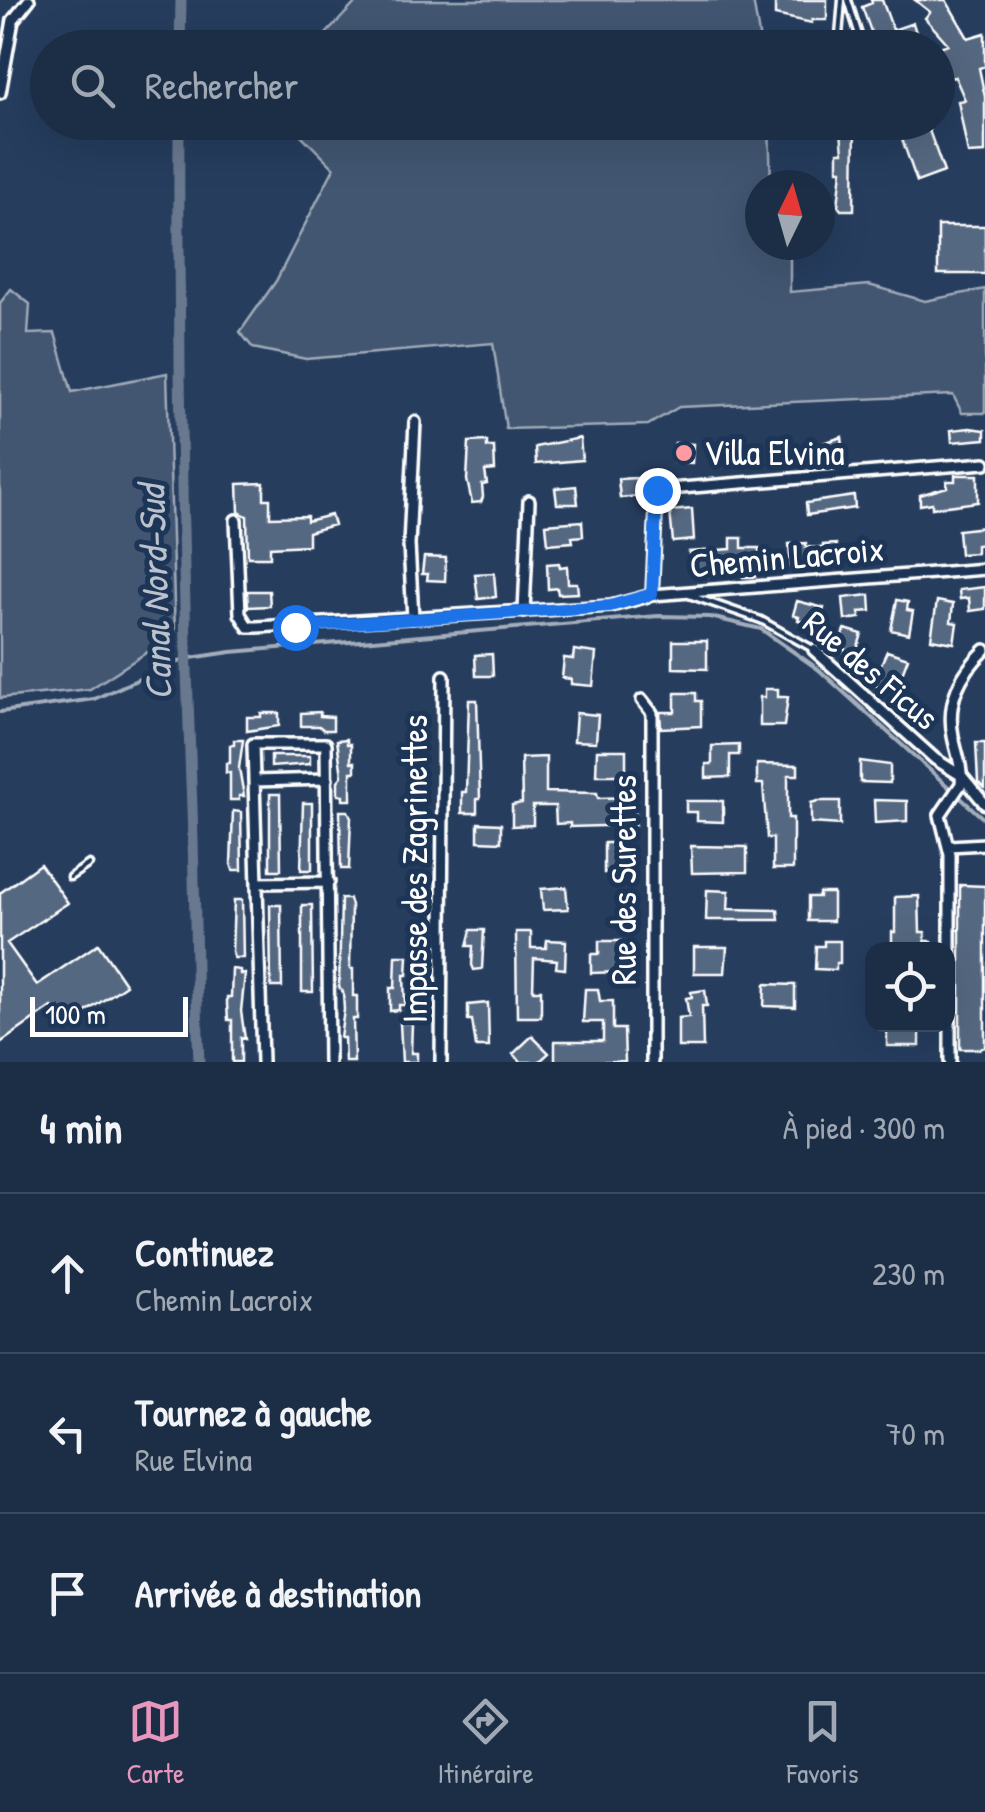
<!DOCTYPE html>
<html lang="fr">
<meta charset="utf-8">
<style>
body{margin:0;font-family:"Patrick Hand",sans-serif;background:#293a51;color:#f1f3f6}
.controls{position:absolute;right:30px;bottom:30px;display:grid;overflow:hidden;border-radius:20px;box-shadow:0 10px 40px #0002}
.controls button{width:90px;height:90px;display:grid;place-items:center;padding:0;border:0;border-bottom:2px solid #3a4a5f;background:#1c2e46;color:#f1f3f6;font:50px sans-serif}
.compass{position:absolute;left:745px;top:170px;width:90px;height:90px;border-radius:50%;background:#1c2e46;box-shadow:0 10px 40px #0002;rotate:5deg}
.scale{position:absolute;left:30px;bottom:25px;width:158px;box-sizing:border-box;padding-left:10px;border:5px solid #fff;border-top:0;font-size:28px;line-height:35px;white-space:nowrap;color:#fff;-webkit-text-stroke:8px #1d3557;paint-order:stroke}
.stop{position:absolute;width:30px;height:30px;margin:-22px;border:8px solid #1a73e8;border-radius:50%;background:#fff}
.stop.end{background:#1a73e8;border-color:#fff;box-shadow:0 2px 10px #0008}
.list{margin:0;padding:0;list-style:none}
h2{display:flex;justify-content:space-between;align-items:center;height:130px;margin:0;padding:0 40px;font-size:42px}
h2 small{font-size:32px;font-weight:400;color:#a0a8b3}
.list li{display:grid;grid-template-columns:65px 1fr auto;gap:30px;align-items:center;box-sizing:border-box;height:160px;padding:0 40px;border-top:2px solid #3a4a5f}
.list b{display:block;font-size:38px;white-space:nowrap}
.list p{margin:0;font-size:32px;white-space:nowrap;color:#a0a8b3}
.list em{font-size:32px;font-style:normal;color:#a0a8b3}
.icon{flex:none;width:55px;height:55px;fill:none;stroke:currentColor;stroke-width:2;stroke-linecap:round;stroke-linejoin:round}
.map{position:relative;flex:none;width:985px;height:1062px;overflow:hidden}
.search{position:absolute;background:#1c2e46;box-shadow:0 10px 40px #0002;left:30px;right:30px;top:30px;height:110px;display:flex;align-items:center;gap:25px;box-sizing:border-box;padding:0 35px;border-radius:55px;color:#a0a8b3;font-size:38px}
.sheet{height:610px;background:#1c2e46}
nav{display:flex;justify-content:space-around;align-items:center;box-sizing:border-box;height:140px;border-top:2px solid #3a4a5f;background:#1c2e46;font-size:28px;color:#a0a8b3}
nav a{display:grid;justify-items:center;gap:5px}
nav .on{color:#e797bd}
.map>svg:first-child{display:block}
.green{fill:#425672;stroke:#a0aab8;stroke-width:2.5}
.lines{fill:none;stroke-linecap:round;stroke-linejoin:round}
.stream{stroke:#a4aebb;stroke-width:4}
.canal{stroke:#67788e;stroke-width:11}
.building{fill:#556781;stroke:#fff;stroke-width:2.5}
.lane-casing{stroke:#fff;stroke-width:11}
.street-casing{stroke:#fff;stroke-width:16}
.lane{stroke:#1d3557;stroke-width:4}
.street{stroke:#1d3557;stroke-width:9}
.route{stroke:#1a73e8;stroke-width:12}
.poi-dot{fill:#ff9aa2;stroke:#1d3557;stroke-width:4}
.labels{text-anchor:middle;stroke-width:10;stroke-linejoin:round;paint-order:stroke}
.poi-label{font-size:35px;fill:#fff;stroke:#1d3557;text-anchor:start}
.street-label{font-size:35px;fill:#fff;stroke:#1d3557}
.water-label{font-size:38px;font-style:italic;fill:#bbc2cc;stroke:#1d3557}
</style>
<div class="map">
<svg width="985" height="1062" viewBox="0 0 985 1062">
<rect width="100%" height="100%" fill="#263d5e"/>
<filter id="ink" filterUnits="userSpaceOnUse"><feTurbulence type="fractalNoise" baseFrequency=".01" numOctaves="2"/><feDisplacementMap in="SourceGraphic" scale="20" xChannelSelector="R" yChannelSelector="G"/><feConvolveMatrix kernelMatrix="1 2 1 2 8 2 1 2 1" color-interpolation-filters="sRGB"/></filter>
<g filter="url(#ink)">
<path class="green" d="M358 0H753L761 47H255L274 31 324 36Z
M289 123H769L771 185H760V245H798L790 253V292L869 285 925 301 985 289V413H962L953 395 679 407 648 425 506 429 493 343 306 359 253 348 240 332 276 281 334 168Z
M11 289 30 304 28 334 55 333 72 392 167 373 175 634 90 689 0 698V303Z"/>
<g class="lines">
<path class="stream" d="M0 712 94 699 184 659 231 652 658 616 710 617 761 629 818 669 985 820"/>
<path class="canal" d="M180 48 181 0
M179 122C178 343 182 562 191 782 195 875 195 969 199 1062"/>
</g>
<path class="building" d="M775 0H827V20H812V23L775 15Z
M871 0H882L893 30 913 23 921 48H877L862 7 872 3Z
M915 0H946L968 38 985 33V66L979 68 985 97V153L968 154 958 101 965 100 955 77 950 78 947 69 938 73V61L943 59 940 47 948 44 925 18 930 12Z
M840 122H855L854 210H841L838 206 842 170H838V152H843Z
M896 122H926L944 172 917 182Z
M938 226H985V274H938Z
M970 428 985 430V439L952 442 951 430Z
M842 437 844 454 821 453 820 444Z
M580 438 582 460 536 464 535 447Z
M487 441V447H494L495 470 485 471 487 484 482 485 483 497 481 502 472 503 467 480 469 442Z
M675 443 693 444 692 463 674 462Z
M955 475H978V502L932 508V503L920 505V495L947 487V481H955Z
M636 478 638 496 620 498 618 479Z
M264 483V499H270V517L307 516V521L331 515 334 525 308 532V545L270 547V557H248L247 516 239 512 238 484Z
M576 486 578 504H557L555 488Z
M854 496 855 508 807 515 806 503Z
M692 509 694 540 673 542 670 511Z
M582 521 583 536 572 537 573 542 548 544 546 524Z
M985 527V544L976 545V553L960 554 958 530Z
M731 538H742V548H759V568H755V577H743V570H724L723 575 703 576 702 569 691 570 689 552 731 549Z
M806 543V547L823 548V545L836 544 837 560 827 557 810 558V566L807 568 791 569 789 544Z
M424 557 446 558 445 581 427 580 428 574H422Z
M559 563 560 567 567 566 568 583H577L578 593 558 594 557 588 548 589 547 564Z
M494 573 496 597 478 599 475 574Z
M985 587V609L970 611 969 598 960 599 959 590Z
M247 591H269L270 606 248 607Z
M870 595 871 611 859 612 860 618 845 620 843 598Z
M897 600 908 602 907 610 913 611 909 634 891 630Z
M797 601 824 608 821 620 816 618 815 623 810 624 798 620 799 617 793 615Z
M937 601 953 604 951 622 957 623 954 643 931 639Z
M845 629 862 634 854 659 843 656 845 649 839 647Z
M673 641H707V669L673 668Z
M574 650 596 653 593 686 571 684V679L562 678 564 658 573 659Z
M887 651 908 658 899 681 890 677 884 688 872 684Z
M492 654 493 676H476L475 655Z
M765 689H778V697H788L784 726H760V697H765Z
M675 693H696V701H701V726L661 728 660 712H675Z
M469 700H477L480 799H477V813H462V792H466Z
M320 712V716L333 717V730H324L319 726H301V713Z
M261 713H279V726L247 731V717H261Z
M576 713 598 715 596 742 574 741Z
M347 739V744H351V762H355V772H351V800H343V795H338V781L342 776 337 740Z
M234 740H243L239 768 244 796H239V800H230V773H226V763H230V745H234Z
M976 743H985V788L978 782Z
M739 745V755H730V777L706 778V764H712V746Z
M597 750H626V775H596Z
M271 756H310V764L271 767Z
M546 757V792L597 793 598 798 635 797V825L570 827V823L556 824 555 806H533V825L512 826V805L522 803 521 758Z
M860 761 890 765V783L860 782Z
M757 764 798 765V775H788V818H793V869H773V838H767L763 784H757Z
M270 794H280L281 870H270Z
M874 800 907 801V821L875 823Z
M686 801H723V822L697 821V812H686Z
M818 801H840V825L811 823V803Z
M303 803H312V870H301Z
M233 811 241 812 242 870H233L231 864Z
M340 811H348L351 817 349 869H341Z
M478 823 501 824V842L478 841Z
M604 843H627V873H604Z
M691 846 747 847V872L692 873Z
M40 864 68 903 7 943 37 985 98 944 126 985 65 1026 52 1007 0 1043V893Z
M960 885 985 886V1047L978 1049H960Z
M566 887 568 909 543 910 541 889Z
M707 890 729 891 728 909 778 910 779 920H706Z
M819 893H833V921H808V897H819Z
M919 896 920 932H925V941H932V950H919V945H892V932H895V897Z
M341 899H349L351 906 350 969H353V996H357V1019H353L354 1062H345L344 1038H340L344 1010 343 992 339 987Z
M234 900H242L243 958H234L232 952Z
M270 905H281L282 987H271Z
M302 905H312L313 992H302Z
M471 930H484L482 969 474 970 472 965 473 946H467Z
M516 932H531V948H546L547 940 566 941 565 969 556 968 557 960 534 958 533 990H541V1017H517Z
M599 941H621L622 972 591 973V954H599Z
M824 941H840V963H836V970L815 969 816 946H824Z
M694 947H727L725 973H694Z
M396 956H408L407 975H404L405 1005H399V1010L390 1011V988H395Z
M232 969 240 970V974H245L241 1011 245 1039 241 1038V1062H232V1020H228L227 1004V997H231Z
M765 984 795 985V1007L764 1006Z
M585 989H598L600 1001H613V1029H624L625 1061 555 1062V1041H603V1022H583Z
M705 990 707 1006H702L703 1047H678V1018L689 1017 686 998 692 997 691 992Z
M488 1003 489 1047H476L472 1020H468V1005Z
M400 1023H412L411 1053H417V1062H402Z
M887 1024H920V1046H887Z
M532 1036 549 1053 539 1062H521L513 1054Z"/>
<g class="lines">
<g class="lane-casing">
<path id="lane" d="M848 0 863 48
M838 48 842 0
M843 48H859
M689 595 761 620 813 649
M70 877 89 864"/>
</g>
<g class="street-casing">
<path id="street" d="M0 93 13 20 29 0
M236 520 240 614 248 627H257L611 606 652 595 985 569
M652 595 657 490 985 463
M524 612 529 501
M413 618 409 545 415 422
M814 650 935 759 962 776 985 804
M642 700 652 713V1062
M254 781 327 779
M949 846 985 844
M258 883 329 882
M262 1062 253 744H326L329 1062
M441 1062 444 676
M950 1062V855L940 815 961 784C963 768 956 752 953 736 946 701 960 674 985 650"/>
</g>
<use href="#lane" class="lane"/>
<use href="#street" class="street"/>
</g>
</g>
<g class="lines" filter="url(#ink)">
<path class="route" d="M295 627 610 606 652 594 657 490"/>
</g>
<circle class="poi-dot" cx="684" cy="453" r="10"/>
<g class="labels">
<g class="poi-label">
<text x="704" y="465">Villa Elvina</text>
</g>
<g class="street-label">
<text transform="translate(787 557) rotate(-5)" y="12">Chemin Lacroix</text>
<text transform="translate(871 670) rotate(40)" y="12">Rue des Ficus</text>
<text transform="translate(415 869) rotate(-90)" y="12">Impasse des Zagrinettes</text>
<text transform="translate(624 880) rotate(-90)" y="12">Rue des Surettes</text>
</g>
<g class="water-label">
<text transform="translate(155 593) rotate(-92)" y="13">Canal Nord-Sud</text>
</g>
</g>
</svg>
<div class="controls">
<button><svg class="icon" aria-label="locate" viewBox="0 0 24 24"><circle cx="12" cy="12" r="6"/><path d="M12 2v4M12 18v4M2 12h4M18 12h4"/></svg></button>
</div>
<svg class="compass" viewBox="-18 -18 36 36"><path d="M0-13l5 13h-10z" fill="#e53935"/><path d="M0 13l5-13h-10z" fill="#a0a8b3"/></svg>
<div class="scale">100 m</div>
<div class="stop" style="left:295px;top:627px"></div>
<div class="stop end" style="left:657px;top:490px"></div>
<div class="search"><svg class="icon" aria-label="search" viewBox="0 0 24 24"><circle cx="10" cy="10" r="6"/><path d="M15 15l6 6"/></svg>Rechercher</div>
</div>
<section class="sheet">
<h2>4 min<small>À pied · 300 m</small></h2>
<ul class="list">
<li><svg class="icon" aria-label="ahead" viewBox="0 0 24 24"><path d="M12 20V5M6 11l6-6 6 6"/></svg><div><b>Continuez</b><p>Chemin Lacroix</p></div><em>230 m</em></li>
<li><svg class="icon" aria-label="left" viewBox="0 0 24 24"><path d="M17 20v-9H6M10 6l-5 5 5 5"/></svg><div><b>Tournez à gauche</b><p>Rue Elvina</p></div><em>70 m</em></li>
<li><svg class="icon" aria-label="arrive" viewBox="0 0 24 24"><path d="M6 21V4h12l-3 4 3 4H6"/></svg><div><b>Arrivée à destination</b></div></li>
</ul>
</section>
<nav>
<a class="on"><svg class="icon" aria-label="map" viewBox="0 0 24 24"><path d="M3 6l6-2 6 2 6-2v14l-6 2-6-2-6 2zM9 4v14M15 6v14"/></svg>Carte</a>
<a><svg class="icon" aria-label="directions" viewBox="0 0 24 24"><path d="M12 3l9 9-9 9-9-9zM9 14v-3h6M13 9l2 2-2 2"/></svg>Itinéraire</a>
<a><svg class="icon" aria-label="saved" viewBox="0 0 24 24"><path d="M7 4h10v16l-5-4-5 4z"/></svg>Favoris</a>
</nav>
